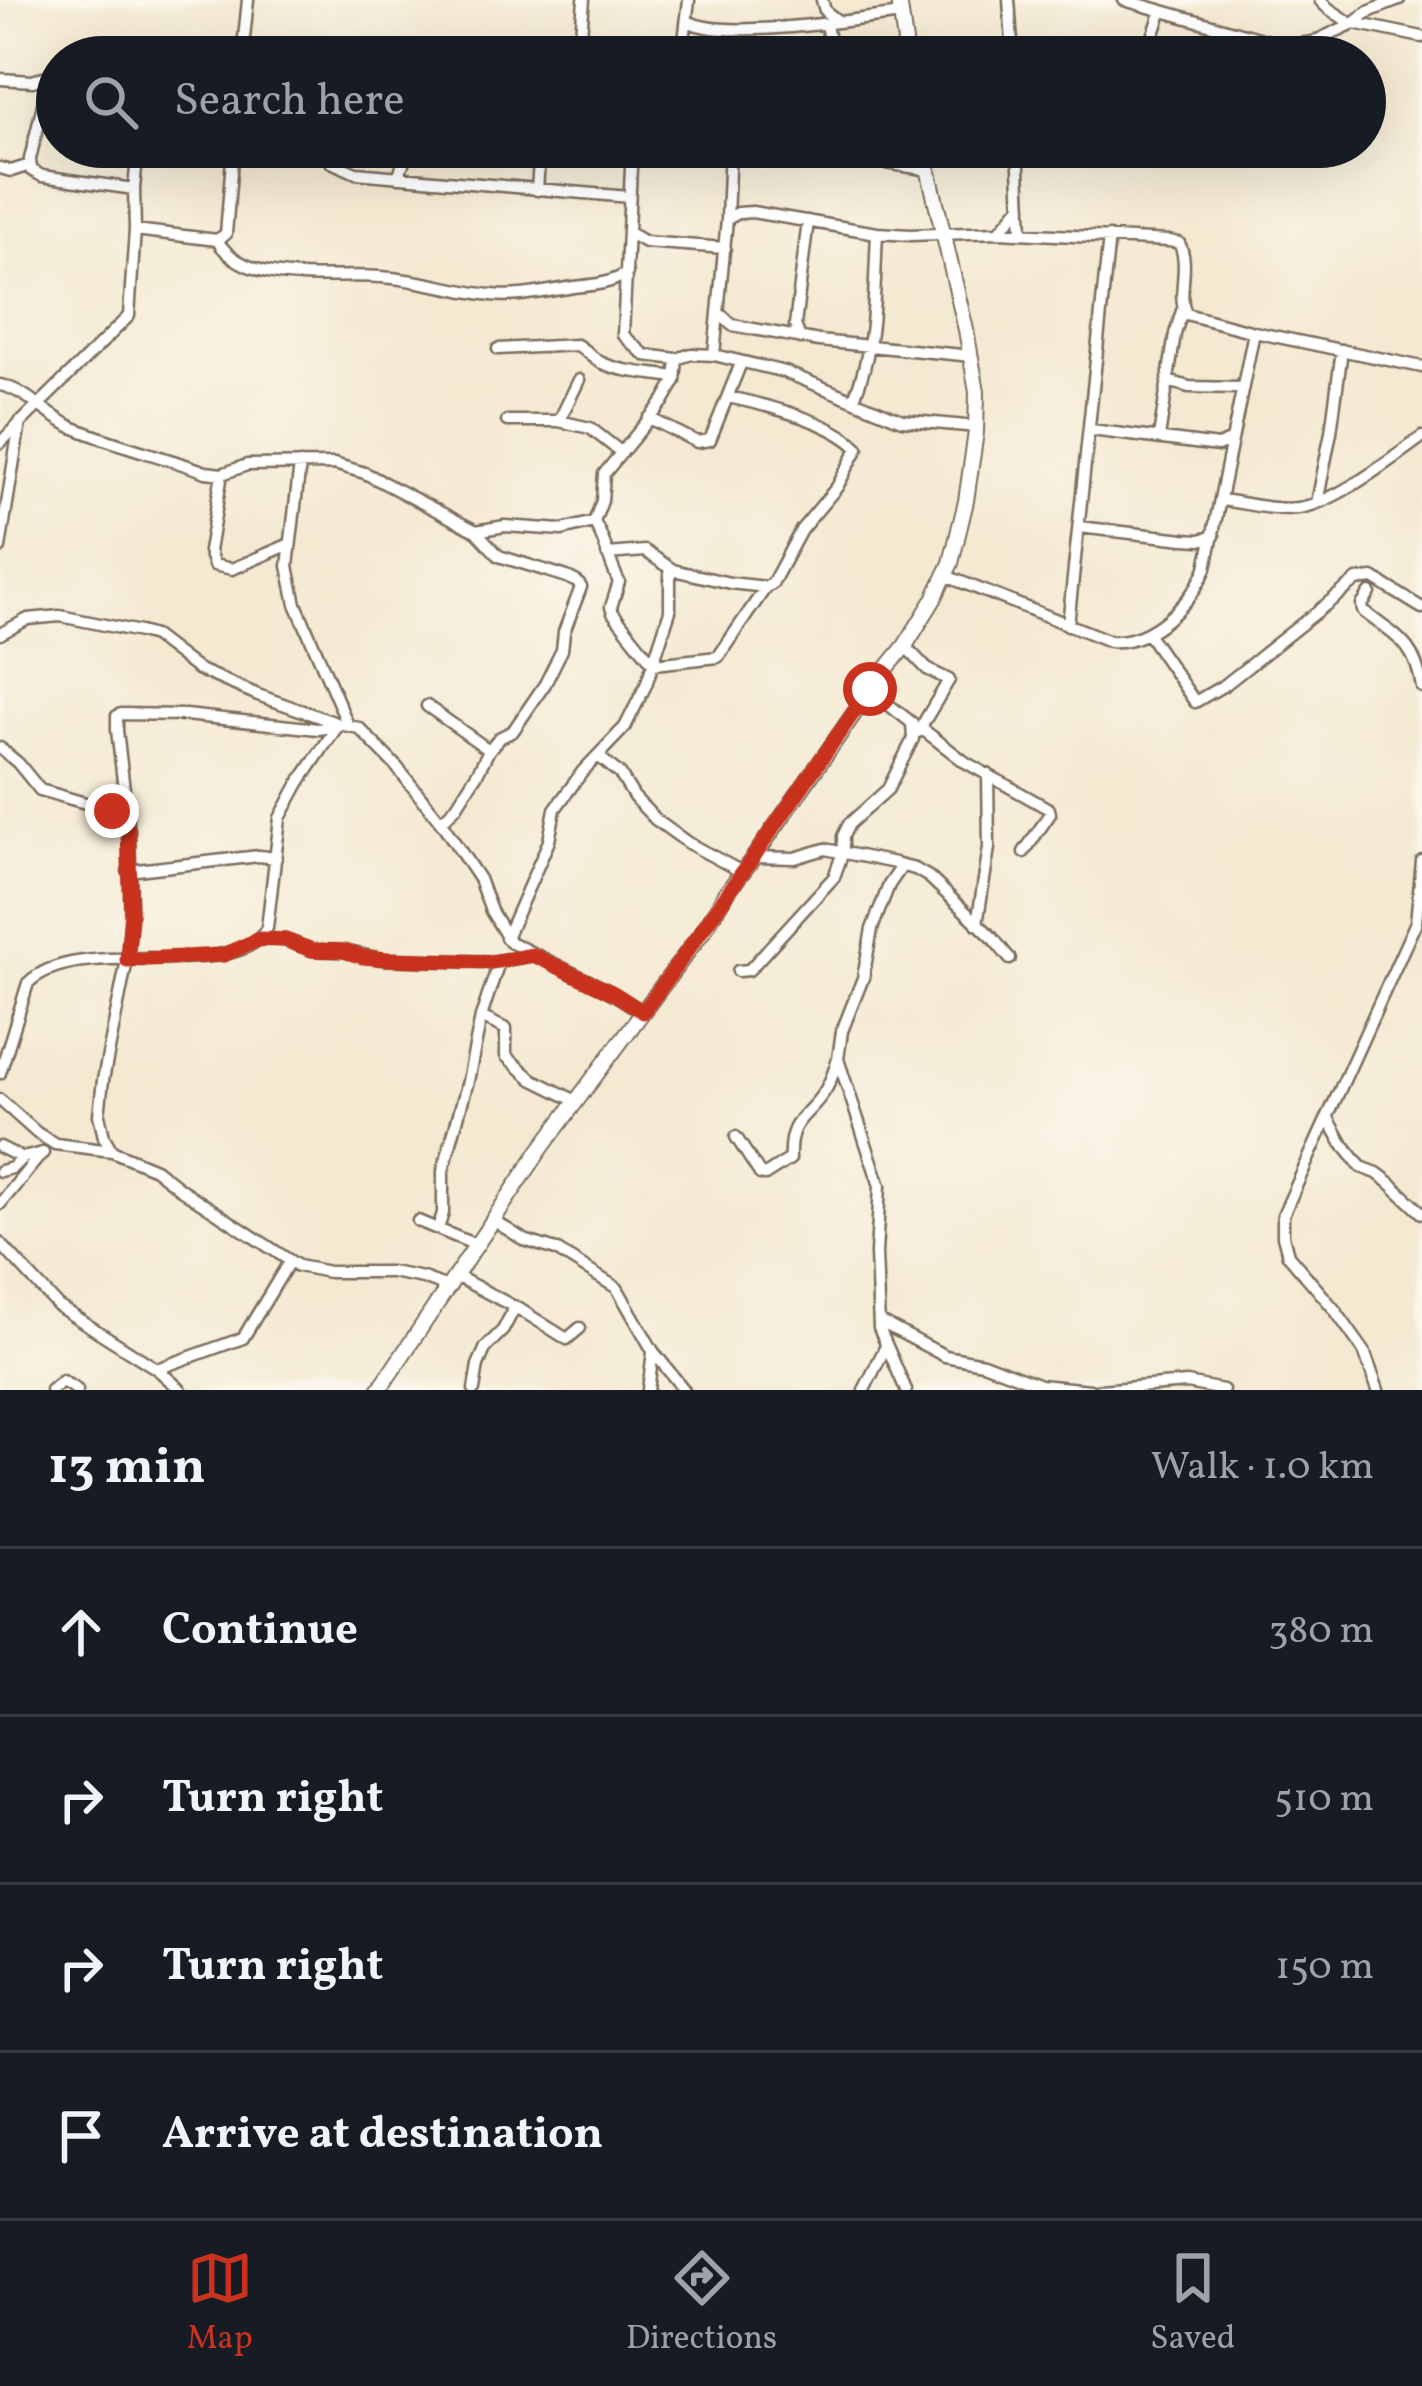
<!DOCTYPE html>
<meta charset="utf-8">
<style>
body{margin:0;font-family:Vollkorn,serif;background:#20242c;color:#f1f3f6}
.stop{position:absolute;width:36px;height:36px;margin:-27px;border:9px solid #c8321e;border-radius:50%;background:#fff}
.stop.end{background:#c8321e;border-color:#fff;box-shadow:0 3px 12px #0008}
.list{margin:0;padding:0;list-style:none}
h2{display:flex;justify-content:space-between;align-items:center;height:156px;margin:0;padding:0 48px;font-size:51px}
h2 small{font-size:39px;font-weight:400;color:#9ea1a6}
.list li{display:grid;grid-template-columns:78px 1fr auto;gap:36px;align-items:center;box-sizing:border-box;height:168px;padding:0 48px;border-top:3px solid #363941}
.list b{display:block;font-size:45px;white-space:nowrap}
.list em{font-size:39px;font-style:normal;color:#9ea1a6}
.icon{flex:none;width:66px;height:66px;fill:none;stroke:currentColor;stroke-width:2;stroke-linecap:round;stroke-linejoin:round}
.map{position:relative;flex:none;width:1422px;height:1390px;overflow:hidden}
.search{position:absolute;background:#171b24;box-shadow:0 12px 48px #0002;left:36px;right:36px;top:36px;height:132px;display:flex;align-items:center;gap:30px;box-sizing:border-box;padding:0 42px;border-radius:66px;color:#9ea1a6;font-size:45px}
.sheet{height:828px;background:#171b24}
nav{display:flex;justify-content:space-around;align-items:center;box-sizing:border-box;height:168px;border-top:3px solid #363941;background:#171b24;font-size:33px;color:#9ea1a6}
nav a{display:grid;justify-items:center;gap:6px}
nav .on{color:#c8321e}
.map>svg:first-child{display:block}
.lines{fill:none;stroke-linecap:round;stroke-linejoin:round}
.minor-casing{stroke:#7c6d5d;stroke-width:15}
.major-casing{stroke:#7c6d5d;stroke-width:18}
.minor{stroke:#fff;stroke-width:10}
.major{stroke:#fff;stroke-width:14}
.route{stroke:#c8321e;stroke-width:15}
</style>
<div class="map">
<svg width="1422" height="1390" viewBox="0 0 1422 1390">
<rect width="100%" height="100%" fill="#fbf7ec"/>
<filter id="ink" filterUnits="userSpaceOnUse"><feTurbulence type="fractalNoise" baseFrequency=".00833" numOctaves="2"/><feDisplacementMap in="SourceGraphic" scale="24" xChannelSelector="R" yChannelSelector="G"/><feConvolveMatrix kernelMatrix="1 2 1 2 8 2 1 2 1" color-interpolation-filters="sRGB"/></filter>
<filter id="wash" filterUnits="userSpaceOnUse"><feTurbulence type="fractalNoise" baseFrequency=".004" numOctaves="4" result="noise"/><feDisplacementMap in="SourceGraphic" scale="48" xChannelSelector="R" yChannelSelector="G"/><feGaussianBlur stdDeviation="2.7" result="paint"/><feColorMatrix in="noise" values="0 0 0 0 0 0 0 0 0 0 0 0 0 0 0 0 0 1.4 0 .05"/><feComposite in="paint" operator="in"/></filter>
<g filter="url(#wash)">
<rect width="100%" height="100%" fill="#f4e9d1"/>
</g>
<g filter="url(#ink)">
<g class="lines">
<g class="minor-casing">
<path id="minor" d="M822 0 825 11 838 21
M1009 0 1013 57
M1124 0 1286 46 1313 42 1354 23 1422 37
M1320 0C1327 11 1341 14 1350 24
M687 20C715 42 860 19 901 14
M1354 23 1368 12 1399 0
M826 24 832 57
M242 57 248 0
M579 57 584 0
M682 57 689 0
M1146 57 1161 13
M57 64 50 75 30 159 31 170 42 176 134 189
M0 79 33 81 49 75
M325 147 331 162 356 173 629 197
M632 147 623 335 645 355 677 359
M787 147 929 170
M1018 147 1022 233
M0 168 11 171 30 165
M398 177 409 147
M537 190 540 147
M727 219 738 213 752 212 877 233 910 235 999 232 1169 241 1179 243C1191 266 1176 293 1186 314L1254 332 1422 367
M135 230 134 189 138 147
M999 232 1021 206
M629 233 645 242 725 248
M217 240C246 289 332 273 381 277 418 279 454 291 491 295 519 298 547 291 574 287 593 285 611 284 627 273
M719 313 732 325 819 341 972 356
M800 338 795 325 808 221
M498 349 577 345C586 350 592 359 602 363 625 373 651 373 675 377
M714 355 727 219 730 147
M1168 381 1189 387 1241 388
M0 385C28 391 46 415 72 427 115 445 162 456 206 472L222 474 247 465 334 464 365 473 476 531 505 526 562 530 594 522 602 501 604 474 663 402 675 381 677 359 691 354 714 355 785 372 902 420 977 427
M854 398C876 347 874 289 877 233
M649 418 697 442 710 440 741 363
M507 421H559L590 428 622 453
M559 421 579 380
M1091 430 1218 446 1230 441
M1159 437 1175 334 1182 311
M0 443 129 316 135 230 217 240 226 234 233 147
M300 464 288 566 296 604 348 725
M222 474 209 551 214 565 232 569 290 544
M1221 500C1245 503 1274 511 1298 508 1334 504 1392 459 1422 437
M1317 503 1331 432 1342 350
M594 522C606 541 609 562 619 582L611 607 613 613 654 664 718 657 766 587
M1079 527 1184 539 1200 540 1214 536
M0 548 20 422
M607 554 645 551 673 570 730 583 766 587 772 584 801 530 837 487 858 448C831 421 766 405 728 397
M946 576 1110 641C1151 644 1191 604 1206 568L1254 332
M1370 593 1362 605 1363 611C1396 637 1415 642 1422 687
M1068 625 1109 237
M0 634 28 619 60 616 140 632 154 636 197 669 258 695 339 724 359 728 396 766 441 822 479 879 491 911 510 942 609 991 643 1012
M1148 634 1195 702 1226 684 1357 580 1373 578 1422 608
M905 646 927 669 949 680 918 732
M427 706 489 750
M921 728 965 762 1049 809 1050 814 1024 852
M0 748 18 763 40 790 113 811 121 817 129 829 131 915 127 960 103 1080 99 1115 104 1137 112 1151 155 1169 179 1188 298 1266 329 1272H391L423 1278 450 1288
M598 756 620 774 634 797 656 820 688 843 742 872
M441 822 456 807 478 772 489 750 499 738 513 731 545 684 562 650 564 632 581 587 577 582 567 577 499 556 476 531
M128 824 117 730V716L121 714 185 715 318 729 336 726
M754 857 795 858 825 849 895 863 900 869 889 885 872 929 863 978 842 1031 838 1059 880 1186 876 1253 879 1328 906 1390
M899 865 915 869 929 877 992 937 1010 959
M128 871 259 856 276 858
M977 924 989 848 988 774
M506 938 549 841 555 809 583 771 625 727 646 685 670 611V569
M260 939 285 940 312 950 343 951 382 959 492 962 533 955
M738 971 749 970 834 877 843 852V836L849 824 888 789 913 739 912 723 870 690
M481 1017 506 1029V1056L532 1079 576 1101
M0 1073 28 983C79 932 237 986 267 928L280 818 299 783 339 724
M0 1100 37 1133 55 1144 112 1151
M1328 1118 1342 1143 1361 1167 1377 1173 1389 1182 1422 1213
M736 1137 760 1174 765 1175 790 1159C788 1116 808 1119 826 1089 831 1080 835 1069 838 1059
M0 1147 22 1158 43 1153
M0 1171 12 1168 22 1158
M0 1204 42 1153
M493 1220 524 1240 556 1250 617 1288 653 1351 684 1390
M418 1221 476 1245
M438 1229 443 1213V1171L468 1081 481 1017 499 962
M0 1243 58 1306 157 1369 181 1390
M456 1276 524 1312 567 1339 580 1328
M879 1321 945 1356 983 1363 1040 1385 1090 1390
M157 1369 243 1338 289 1262
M51 1390 62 1381 77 1390
M474 1390 478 1365 486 1347 503 1330 515 1307
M648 1390 653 1352
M864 1390 885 1348
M1099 1390 1187 1383 1223 1390
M1378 1390 1364 1351 1335 1310 1288 1255 1283 1236V1215L1416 922 1422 861"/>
</g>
<g class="major-casing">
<path id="major" d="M899 0 907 57
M379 1390 540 1150 706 927 726 893 754 857 879 678 905 646 934 599 951 563 966 501 976 432 977 392 966 330 923 147"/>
</g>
<use href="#minor" class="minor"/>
<use href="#major" class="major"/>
</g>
</g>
<g class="lines" filter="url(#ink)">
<path class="route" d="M112 811 122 817 128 829 131 915 127 960 223 955 260 939 285 940 312 950 344 951 363 957 386 959 492 962 533 955 615 994 643 1012C721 906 794 797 870 689"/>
</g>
</svg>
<div class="stop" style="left:870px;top:689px"></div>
<div class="stop end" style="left:112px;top:811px"></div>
<div class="search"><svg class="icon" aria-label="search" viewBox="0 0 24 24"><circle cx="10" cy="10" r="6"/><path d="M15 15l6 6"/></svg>Search here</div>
</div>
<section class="sheet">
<h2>13 min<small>Walk · 1.0 km</small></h2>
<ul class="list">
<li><svg class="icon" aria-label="ahead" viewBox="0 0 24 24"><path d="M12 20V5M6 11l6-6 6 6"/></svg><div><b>Continue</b></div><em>380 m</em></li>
<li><svg class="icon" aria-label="right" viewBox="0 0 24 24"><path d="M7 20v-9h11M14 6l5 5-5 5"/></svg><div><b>Turn right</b></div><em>510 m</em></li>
<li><svg class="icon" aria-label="right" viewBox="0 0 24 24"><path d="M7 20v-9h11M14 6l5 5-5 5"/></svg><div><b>Turn right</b></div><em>150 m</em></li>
<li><svg class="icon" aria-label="arrive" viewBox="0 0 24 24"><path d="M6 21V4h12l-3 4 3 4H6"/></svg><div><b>Arrive at destination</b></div></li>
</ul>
</section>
<nav>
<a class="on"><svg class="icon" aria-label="map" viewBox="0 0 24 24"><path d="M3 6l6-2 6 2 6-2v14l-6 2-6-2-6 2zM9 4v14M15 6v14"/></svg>Map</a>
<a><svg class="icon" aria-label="directions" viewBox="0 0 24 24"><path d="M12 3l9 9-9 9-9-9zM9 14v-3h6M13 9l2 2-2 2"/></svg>Directions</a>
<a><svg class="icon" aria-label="saved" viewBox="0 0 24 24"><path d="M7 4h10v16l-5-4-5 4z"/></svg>Saved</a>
</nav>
